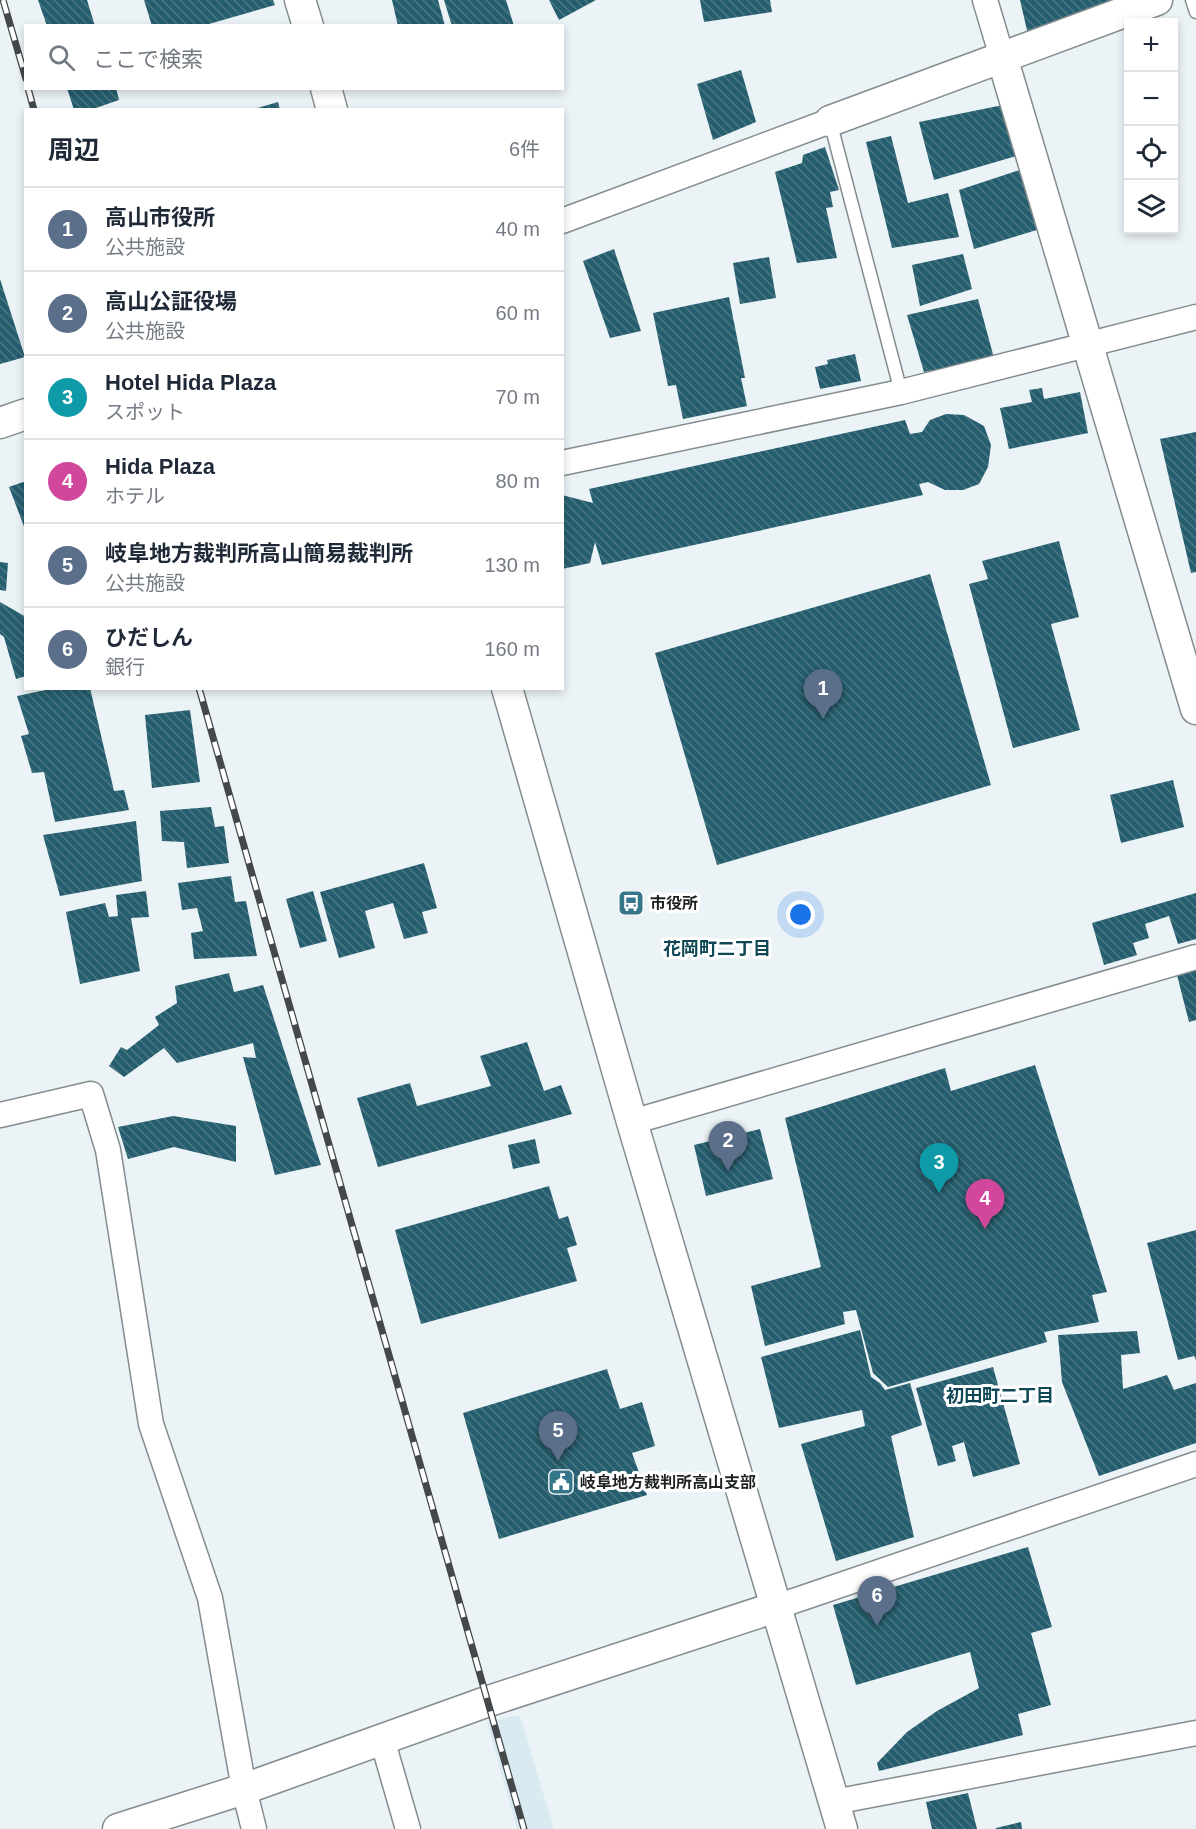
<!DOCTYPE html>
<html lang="ja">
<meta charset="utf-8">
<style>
body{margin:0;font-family:Helvetica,"Noto Sans JP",sans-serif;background:#f2f2f3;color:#1f2937}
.controls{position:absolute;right:18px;top:18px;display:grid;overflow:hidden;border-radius:0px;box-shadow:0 3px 9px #0003}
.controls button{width:54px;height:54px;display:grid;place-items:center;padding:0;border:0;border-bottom:2px solid #e0e1e3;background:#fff;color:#1f2937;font:30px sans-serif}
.you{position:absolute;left:801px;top:915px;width:21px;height:21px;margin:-15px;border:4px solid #fff;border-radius:50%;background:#1a73e8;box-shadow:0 0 0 9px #1a73e833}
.badge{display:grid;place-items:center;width:39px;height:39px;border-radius:50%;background:#d93025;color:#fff;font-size:20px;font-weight:700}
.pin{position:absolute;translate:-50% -50px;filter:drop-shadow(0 2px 3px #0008)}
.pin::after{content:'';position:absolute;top:32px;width:21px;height:18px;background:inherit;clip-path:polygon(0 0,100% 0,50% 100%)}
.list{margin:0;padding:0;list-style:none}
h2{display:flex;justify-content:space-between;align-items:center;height:78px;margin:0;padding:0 24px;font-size:26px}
h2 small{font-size:20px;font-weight:400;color:#747a83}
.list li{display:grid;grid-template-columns:39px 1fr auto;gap:18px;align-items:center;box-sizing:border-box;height:84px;padding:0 24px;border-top:2px solid #e0e1e3}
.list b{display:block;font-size:22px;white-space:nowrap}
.list p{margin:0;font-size:20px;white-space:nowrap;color:#747a83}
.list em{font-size:20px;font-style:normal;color:#747a83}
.icon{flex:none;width:33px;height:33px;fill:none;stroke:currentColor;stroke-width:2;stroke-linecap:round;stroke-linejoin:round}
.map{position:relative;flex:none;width:1196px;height:1829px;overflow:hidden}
.search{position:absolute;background:#fff;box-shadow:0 3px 9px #0003;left:24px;top:24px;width:540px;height:66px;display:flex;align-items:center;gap:15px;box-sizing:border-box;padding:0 21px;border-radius:0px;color:#747a83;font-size:22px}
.panel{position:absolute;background:#fff;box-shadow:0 3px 9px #0003;left:24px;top:108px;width:540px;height:582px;border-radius:0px}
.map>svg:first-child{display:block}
.built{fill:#d9ebf1}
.building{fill:url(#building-back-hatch)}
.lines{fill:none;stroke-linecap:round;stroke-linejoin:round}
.service-casing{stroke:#858c8f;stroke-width:15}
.minor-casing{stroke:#858c8f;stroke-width:27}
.tertiary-casing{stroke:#858c8f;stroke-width:33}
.service{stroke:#fff;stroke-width:12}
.minor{stroke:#fff;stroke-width:24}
.tertiary{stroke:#fff;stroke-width:30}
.rail-casing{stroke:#44484a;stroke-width:7}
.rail{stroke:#fff;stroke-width:4.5;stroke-dasharray:14;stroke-linecap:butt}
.labels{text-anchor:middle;stroke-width:6;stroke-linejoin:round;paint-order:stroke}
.poi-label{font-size:16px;font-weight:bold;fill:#1f2223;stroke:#fff;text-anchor:start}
.neighbourhood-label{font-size:18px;font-weight:bold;fill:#0f4755;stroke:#fff}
</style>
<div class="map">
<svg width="1196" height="1829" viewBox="0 0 1196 1829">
<defs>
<pattern id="building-back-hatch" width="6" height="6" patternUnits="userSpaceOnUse" patternTransform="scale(1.5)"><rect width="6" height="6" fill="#255e6e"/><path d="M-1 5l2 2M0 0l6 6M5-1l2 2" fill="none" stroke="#4b7682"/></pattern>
</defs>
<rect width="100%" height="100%" fill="#ebf3f6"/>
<path class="built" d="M520 1715V1716L554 1829H517L487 1722Z"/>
<path class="building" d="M38 0H87L95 26H47Z
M144 0H273L275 5 202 26H152Z
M392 0H438L445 26H398Z
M444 0H506L514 26H452Z
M549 0H596L559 20Z
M700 0H770L772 12 704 22Z
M1020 0H1123L1029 39Z
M741 70 756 122 713 140 697 84Z
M67 88H116L119 100 90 110H74Z
M278 102 280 110H254V109Z
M1008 104 1027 153 934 180 919 122Z
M891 136 908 203 948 193 959 237 892 248 866 142Z
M825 147 839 190 830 192 833 207 826 208 837 258 797 263 775 172 802 163 803 155Z
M1029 167 1050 226 974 249 959 190Z
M614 249 641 331 610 338 583 261Z
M963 254 972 289 920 306 912 265Z
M769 257 776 298 740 304 733 263Z
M0 279 25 357 0 364Z
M729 297 745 378H741L747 406 683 419 676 385 668 386 653 313Z
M978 299 994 358 924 372 907 315Z
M855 354 861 381 820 389 815 367 828 364 827 360Z
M1042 388 1044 399 1080 392 1088 433 1009 449 1000 408 1032 402 1029 390Z
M946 414 964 415 984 426 991 445 988 467 979 484 963 490H945L928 482 919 484 923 495 602 565 595 542 590 563 562 569V495L593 503 589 489 905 420 910 434 922 432 930 420Z
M1196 432V572L1191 573 1160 439Z
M26 481V529H25L9 487Z
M1059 541 1079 617 1051 624 1080 730 1013 748 969 584 988 579 982 561Z
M0 562 8 563 6 591 0 590Z
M930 574 991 785 717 865 655 653Z
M0 602 26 617V676L16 679 4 637 0 634Z
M55 688H90L114 791 124 790 129 810 55 822 44 772 32 773 21 736 29 734 17 696Z
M190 710 200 782 152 788 145 715Z
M1173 780 1184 827 1121 843 1110 795Z
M211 807 215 827 224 826 229 863 187 868 184 842 162 841 160 811Z
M136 821 142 881 60 896 43 835Z
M424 863 437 908 422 912 428 933 404 939 393 903 365 911 375 948 339 958 320 892Z
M231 876 235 902 246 901 257 956 194 959 191 933 203 931 197 908 182 910 178 883Z
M146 891 149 917 131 918 140 971 80 984 66 912 105 903 109 917 118 916 116 895Z
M313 891 327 941 300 948 286 899Z
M1196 893V939L1178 944 1169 916 1145 924 1149 938 1133 943 1137 955 1104 965 1092 923Z
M1196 970V1020L1189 1022 1177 975Z
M229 973 234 992 263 985 321 1165 275 1175 243 1057 256 1058 253 1043 177 1063 164 1048 124 1077 109 1066 121 1047 127 1050 159 1025 155 1017 177 1003 175 986Z
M527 1042 544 1091 561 1085 572 1114 378 1167 357 1098 410 1083 417 1106 491 1086 480 1056Z
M1035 1065 1107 1292 1092 1295 1099 1322 1044 1332 1047 1342 888 1387 873 1373 856 1310 843 1312 845 1324 765 1346 751 1286 821 1267 785 1118 945 1068 951 1091Z
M173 1116 236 1126V1162L174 1147 128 1159 118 1127Z
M760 1129 773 1179 706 1196 694 1145Z
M535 1139 540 1163 513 1169 508 1145Z
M549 1186 559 1219 568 1216 577 1245 567 1248 577 1281 421 1324 395 1230Z
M1196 1230V1360L1194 1356 1178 1360 1147 1243Z
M860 1330 871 1377 880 1383 885 1390 910 1383 922 1425 891 1436 914 1537 836 1561 801 1444 865 1426 862 1410 779 1428 761 1357Z
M1137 1331 1140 1353 1121 1355 1123 1389 1167 1375 1174 1390 1196 1383V1443L1099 1476 1062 1382 1058 1335Z
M993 1367 1020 1464 973 1477 964 1442 952 1446 956 1461 938 1466 916 1388Z
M607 1369 620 1409 642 1402 655 1446 632 1453 647 1495 499 1539 463 1413Z
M1028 1547 1052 1627 1031 1633 1051 1705 1018 1714 1023 1735 879 1771 877 1763 907 1732 937 1711 979 1688 970 1652 856 1685 833 1605Z
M968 1793 977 1829H932L926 1802Z
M1021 1822 1022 1829H996V1828Z"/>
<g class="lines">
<g class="service-casing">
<path id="service" d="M1192 0 1196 12
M830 121 901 392"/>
</g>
<g class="minor-casing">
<path id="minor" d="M985 0 1002 57
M562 221 830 121
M562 463 901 392 1196 317
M0 1115 91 1094 108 1150 151 1424 210 1598 244 1789 254 1829
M632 1122 1196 957
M776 1607 1196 1464
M382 1739 408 1829
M834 1802 1196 1733"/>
</g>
<g class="tertiary-casing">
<path id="tertiary" d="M300 0 308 26
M1002 57 1196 709
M326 88 332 110
M830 121 1157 0
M0 423 26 414
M507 688 632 1122 842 1829
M118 1829 244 1789 486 1702 776 1607"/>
</g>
<use href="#service" class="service"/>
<use href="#minor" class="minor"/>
<use href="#tertiary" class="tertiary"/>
<g class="rail-casing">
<path id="rail" d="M3 0 26 79
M28 88 34 110
M199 688 524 1829"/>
</g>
<use href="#rail" class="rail"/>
</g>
<defs>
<g id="bus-square" transform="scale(1.35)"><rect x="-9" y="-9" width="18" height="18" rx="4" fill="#36768a" stroke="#fff"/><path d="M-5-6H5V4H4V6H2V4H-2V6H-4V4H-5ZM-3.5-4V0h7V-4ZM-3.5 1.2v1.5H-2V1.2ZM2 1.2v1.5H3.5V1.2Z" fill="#fff"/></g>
<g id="civic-square" transform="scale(1.35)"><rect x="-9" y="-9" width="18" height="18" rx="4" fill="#36768a" stroke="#fff"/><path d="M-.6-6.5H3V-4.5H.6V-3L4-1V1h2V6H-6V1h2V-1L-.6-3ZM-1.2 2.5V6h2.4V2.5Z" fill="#fff"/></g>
</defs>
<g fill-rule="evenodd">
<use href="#bus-square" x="631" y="903"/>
<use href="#civic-square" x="561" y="1482"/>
</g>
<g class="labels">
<g class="poi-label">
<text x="650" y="909">市役所</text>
<text x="580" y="1488">岐阜地方裁判所高山支部</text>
</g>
<g class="neighbourhood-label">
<text x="717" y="955">花岡町二丁目</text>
<text x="1000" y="1402">初田町二丁目</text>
</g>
</g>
</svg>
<div class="controls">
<button>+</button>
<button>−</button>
<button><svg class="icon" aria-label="locate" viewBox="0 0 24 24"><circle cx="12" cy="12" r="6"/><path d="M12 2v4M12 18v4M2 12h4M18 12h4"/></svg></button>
<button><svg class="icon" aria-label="layers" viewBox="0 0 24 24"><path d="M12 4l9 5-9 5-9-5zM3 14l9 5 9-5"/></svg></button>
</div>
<div class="you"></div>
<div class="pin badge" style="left:823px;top:719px;background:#5c6f8a">1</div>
<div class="pin badge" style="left:728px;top:1171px;background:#5c6f8a">2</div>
<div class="pin badge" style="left:939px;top:1193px;background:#0f9aa8">3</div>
<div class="pin badge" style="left:985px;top:1229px;background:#d1479c">4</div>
<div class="pin badge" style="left:558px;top:1461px;background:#5c6f8a">5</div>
<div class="pin badge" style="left:877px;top:1626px;background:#5c6f8a">6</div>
<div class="search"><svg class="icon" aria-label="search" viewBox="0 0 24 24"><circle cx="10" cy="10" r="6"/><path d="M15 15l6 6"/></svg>ここで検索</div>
<section class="panel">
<h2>周辺<small>6件</small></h2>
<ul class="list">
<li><span class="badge" style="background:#5c6f8a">1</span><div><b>高山市役所</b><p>公共施設</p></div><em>40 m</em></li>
<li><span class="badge" style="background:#5c6f8a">2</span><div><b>高山公証役場</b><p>公共施設</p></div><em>60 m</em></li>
<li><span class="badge" style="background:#0f9aa8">3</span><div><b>Hotel Hida Plaza</b><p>スポット</p></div><em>70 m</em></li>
<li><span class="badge" style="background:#d1479c">4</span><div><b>Hida Plaza</b><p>ホテル</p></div><em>80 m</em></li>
<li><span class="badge" style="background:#5c6f8a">5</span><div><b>岐阜地方裁判所高山簡易裁判所</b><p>公共施設</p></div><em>130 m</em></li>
<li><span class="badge" style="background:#5c6f8a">6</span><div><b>ひだしん</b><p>銀行</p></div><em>160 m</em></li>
</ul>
</section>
</div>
